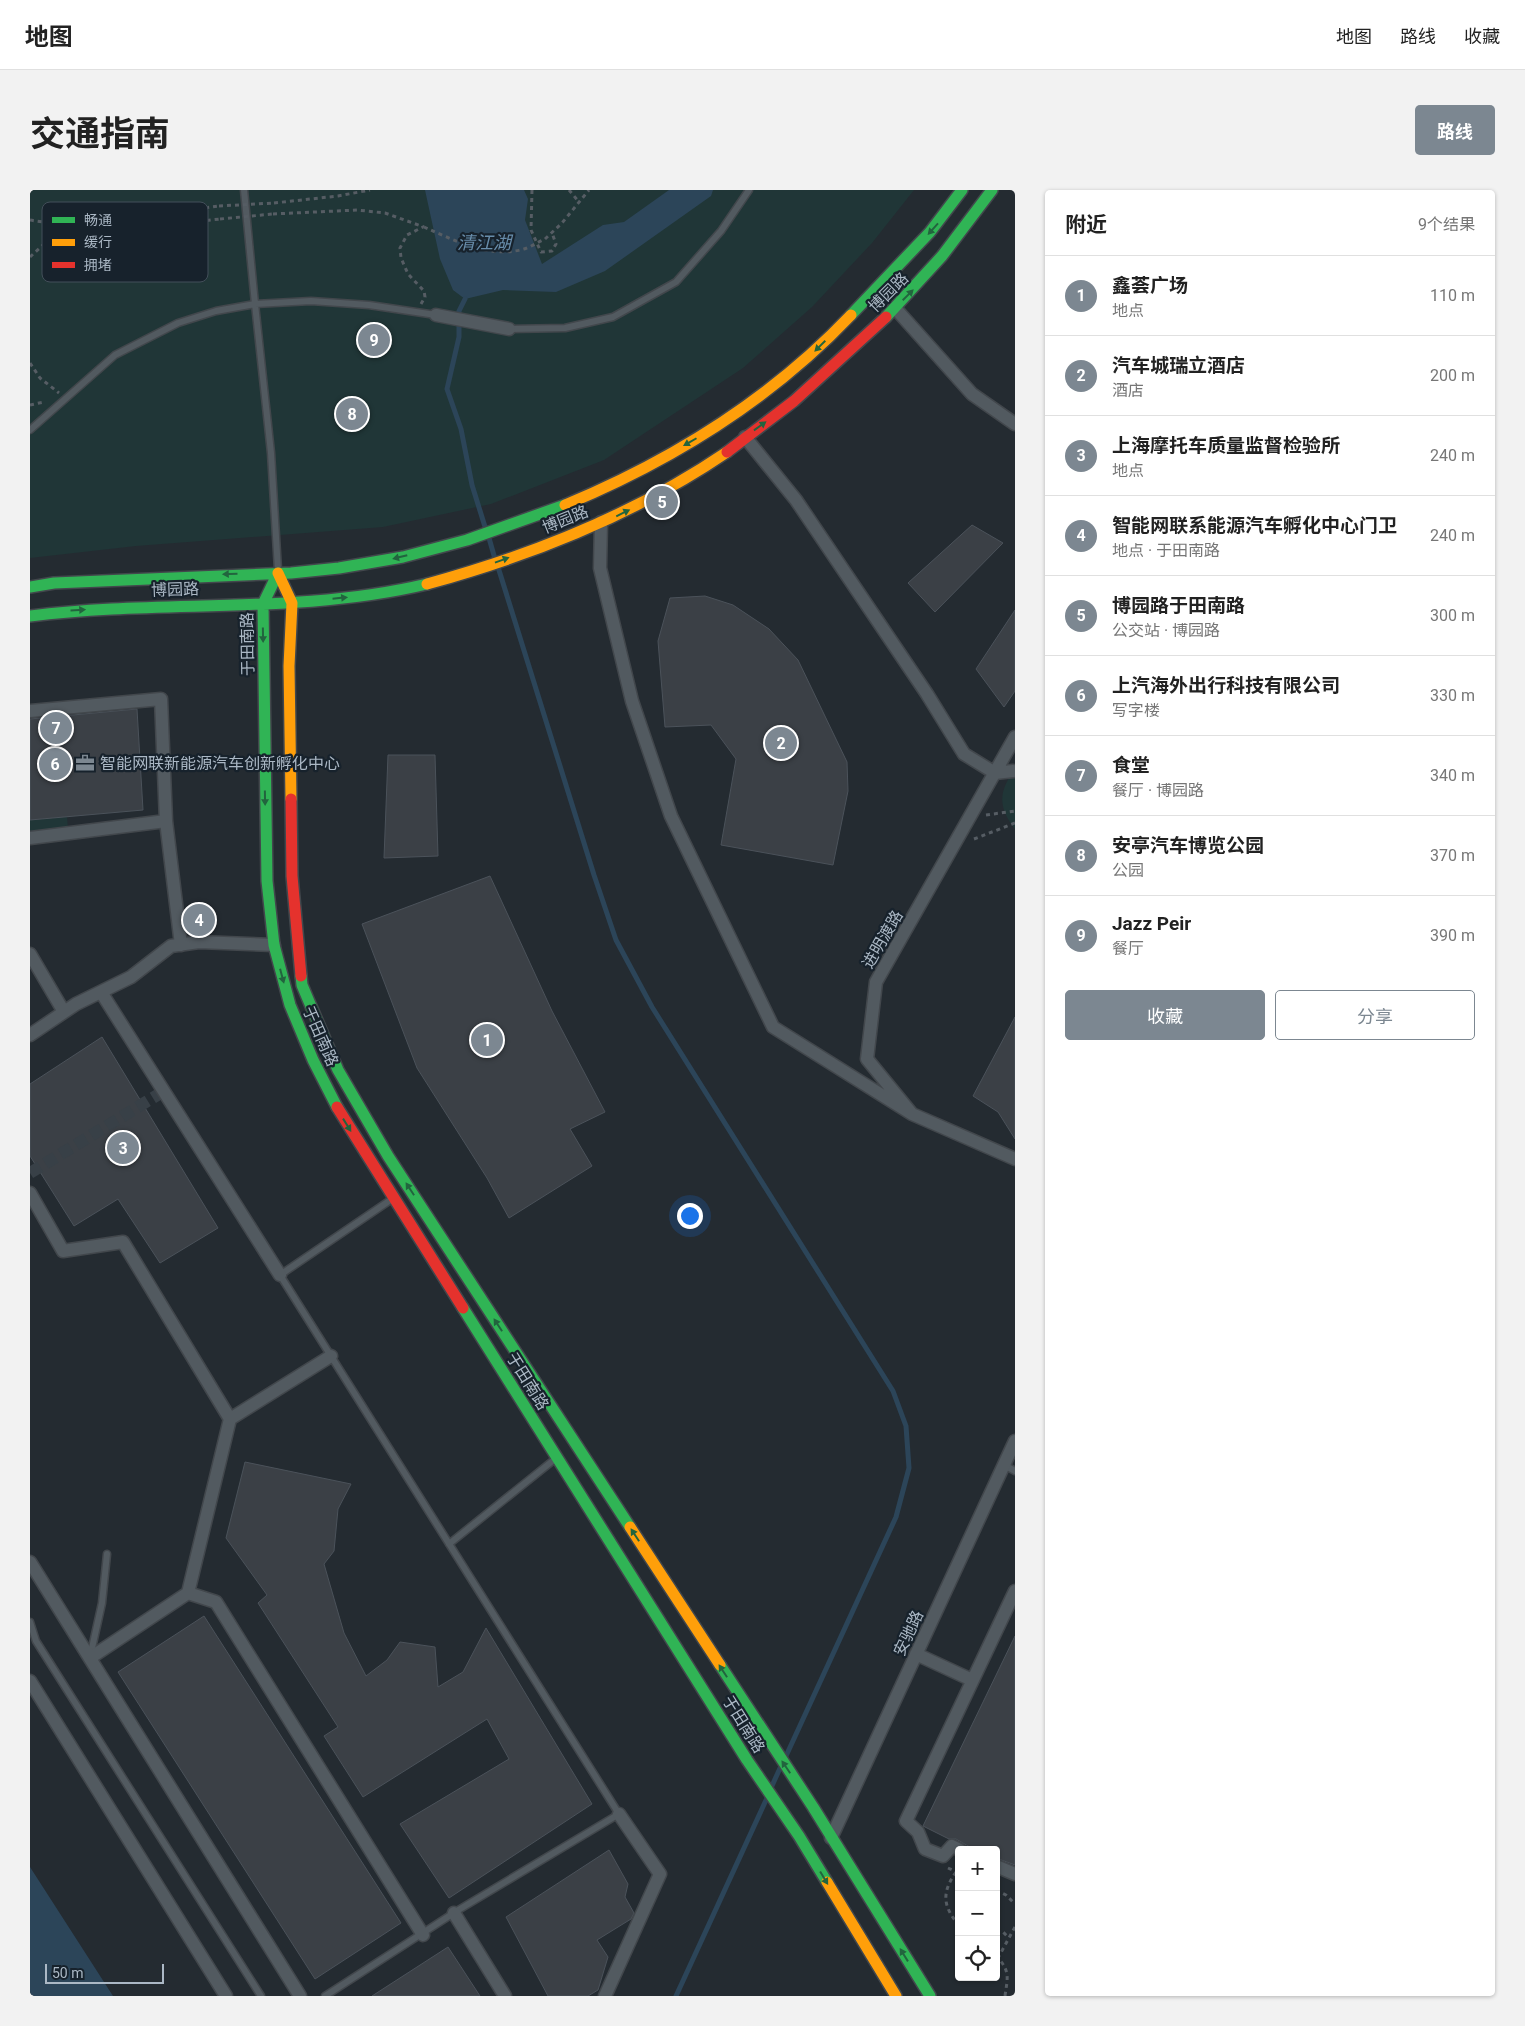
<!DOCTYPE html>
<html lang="zh">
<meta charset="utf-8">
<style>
body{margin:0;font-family:Roboto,"Noto Sans SC",sans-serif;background:#f2f2f2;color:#222}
.controls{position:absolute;right:15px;bottom:15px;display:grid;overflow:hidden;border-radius:5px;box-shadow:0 1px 4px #0004}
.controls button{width:45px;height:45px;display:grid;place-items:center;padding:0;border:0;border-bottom:1px solid #e0e0e0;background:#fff;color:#222;font:25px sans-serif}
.scale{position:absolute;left:15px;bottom:12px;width:119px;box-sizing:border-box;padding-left:5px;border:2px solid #abb8c5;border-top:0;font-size:14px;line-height:18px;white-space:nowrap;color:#abb8c5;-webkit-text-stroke:4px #17222c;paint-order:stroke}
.you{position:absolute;left:659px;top:1025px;width:18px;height:18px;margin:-12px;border:4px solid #fff;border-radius:50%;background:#1a73e8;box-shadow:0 0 0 8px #1a73e833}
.badge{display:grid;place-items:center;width:32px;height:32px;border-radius:50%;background:#7c8791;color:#fff;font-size:16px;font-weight:700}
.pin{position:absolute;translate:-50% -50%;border:2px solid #fff;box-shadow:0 1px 5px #0006}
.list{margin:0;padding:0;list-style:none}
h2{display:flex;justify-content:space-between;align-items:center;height:65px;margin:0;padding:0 20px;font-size:21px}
h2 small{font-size:16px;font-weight:400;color:#767676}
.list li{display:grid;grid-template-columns:32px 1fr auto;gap:15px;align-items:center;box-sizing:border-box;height:80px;padding:0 20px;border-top:1px solid #e0e0e0}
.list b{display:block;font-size:19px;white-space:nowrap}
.list p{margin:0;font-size:16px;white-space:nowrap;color:#767676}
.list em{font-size:16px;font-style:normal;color:#767676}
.actions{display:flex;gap:10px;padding:15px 20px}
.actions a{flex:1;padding:11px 0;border:1px solid #7c8791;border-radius:5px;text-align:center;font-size:18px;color:#7c8791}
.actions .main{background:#7c8791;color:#fff}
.icon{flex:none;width:28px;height:28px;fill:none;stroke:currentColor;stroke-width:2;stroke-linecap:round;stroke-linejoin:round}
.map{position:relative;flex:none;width:985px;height:1806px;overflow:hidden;border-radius:5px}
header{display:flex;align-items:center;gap:30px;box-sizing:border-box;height:70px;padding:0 25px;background:#fff;border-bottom:1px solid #e0e0e0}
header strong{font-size:24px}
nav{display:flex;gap:28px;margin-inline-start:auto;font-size:18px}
.intro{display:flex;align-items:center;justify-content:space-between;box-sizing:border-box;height:120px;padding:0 30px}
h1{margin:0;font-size:35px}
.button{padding:12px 22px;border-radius:5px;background:#7c8791;color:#fff;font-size:18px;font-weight:700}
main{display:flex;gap:30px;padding:0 30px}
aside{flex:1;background:#fff;border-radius:5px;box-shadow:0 1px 4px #0004}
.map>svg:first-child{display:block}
.green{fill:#203637}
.water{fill:#2c4559}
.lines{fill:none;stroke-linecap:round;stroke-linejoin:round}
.stream{stroke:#2c4559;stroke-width:5}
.building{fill:#3b4046;stroke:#4b525a}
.street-tunnel{stroke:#384047;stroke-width:12;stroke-dasharray:12 6;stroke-linecap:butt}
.lane-casing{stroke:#42474c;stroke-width:9}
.street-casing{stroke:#42474c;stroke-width:15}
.fast-casing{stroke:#42474c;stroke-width:14}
.slow-casing{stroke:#42474c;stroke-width:14}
.jam-casing{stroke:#42474c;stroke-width:14}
.path{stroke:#565d64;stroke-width:3;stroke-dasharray:4 4;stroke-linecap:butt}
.lane{stroke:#525a60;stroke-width:6}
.street{stroke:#525a60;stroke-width:12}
.fast{stroke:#30b455;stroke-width:11}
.slow{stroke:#ff9f0a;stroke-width:11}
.jam{stroke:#e5322d;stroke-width:11}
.path-bridge{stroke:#565d64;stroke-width:3;stroke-dasharray:4 4;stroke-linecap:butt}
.oneway{fill:#22643e}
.labels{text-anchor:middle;stroke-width:4.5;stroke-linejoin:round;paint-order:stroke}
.street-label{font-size:16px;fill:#abb8c5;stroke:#17222c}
.poi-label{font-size:16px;fill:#abb8c5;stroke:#17222c;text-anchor:start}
.water-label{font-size:18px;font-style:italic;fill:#688dab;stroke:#17222c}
.key{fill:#17222c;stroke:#434f5a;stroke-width:1}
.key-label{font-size:14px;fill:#abb8c5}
</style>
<header>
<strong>地图</strong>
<nav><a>地图</a><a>路线</a><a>收藏</a></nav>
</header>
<div class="intro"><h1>交通指南</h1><a class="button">路线</a></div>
<main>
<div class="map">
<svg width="985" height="1806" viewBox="0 0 985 1806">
<rect width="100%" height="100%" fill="#242b31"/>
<path class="green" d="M0 0H884L842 53 782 117 713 178 574 270 461 314 353 337 106 356 0 368Z
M985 579V639C968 617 968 602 985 579Z
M37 627 38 639 0 643V630Z"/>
<path class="water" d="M395 0H494L498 9 495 30 512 74 573 35 594 32 639 0H683L681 6 575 81 526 102 473 100 435 109 423 100 410 69Z
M0 1677 83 1806H0Z"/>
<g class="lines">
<path class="stream" d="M435 109 429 121V147L417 199 431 239 442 295 456 340
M459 348 465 369
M468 377 564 685 586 750 622 817 863 1201 876 1236 879 1278 866 1327 756 1566
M741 1598 751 1576
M646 1806 737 1608"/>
</g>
<path class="building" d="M942 335 973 353 905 422 878 393Z
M675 406 703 415 739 439 768 470 817 572 818 601 803 675 691 655 706 569 681 535 635 537 628 451 640 408Z
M985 420V501L974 517 946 479Z
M107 519 113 620 0 630V529Z
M358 565H405L408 666 354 668Z
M460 686 522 821 575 922 540 939 562 976 479 1028 457 988 387 878 332 734Z
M985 827V949L968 922 943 906Z
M72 847 188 1038 130 1073 88 1009 44 1036 0 966V894Z
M215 1272 321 1294 308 1319 304 1361 294 1374 314 1443 336 1486 357 1470 370 1452 405 1457 408 1497 433 1482 456 1438 562 1614 419 1708 370 1634 479 1569 457 1529 333 1607 294 1546 308 1537 228 1413 237 1405 196 1348Z
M174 1426 371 1733 285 1789 88 1482Z
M985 1446V1675L966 1668V1660H945L926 1649H919L893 1636Z
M579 1660 598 1694 595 1707 604 1723 601 1729 567 1750 578 1767 568 1800 558 1806H518L476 1727Z
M418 1757 450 1806H342Z"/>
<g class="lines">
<path class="street-tunnel" d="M0 983 134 901"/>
<g class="lane-casing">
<path id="lane" d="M214 0 225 114 281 111 339 115 406 125
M479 139 535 138 583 127 646 92 691 41 719 0
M0 240 85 165 148 133 186 121 225 114 241 263 248 380
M974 1275 985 1281
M419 1354 525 1269
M0 1432 6 1451 231 1806
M60 1467 72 1413 77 1364
M295 1806 430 1719 589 1624 250 1085 362 1009"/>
</g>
<g class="street-casing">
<path id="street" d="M865 118 942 204 985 234
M406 125 479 139
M715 247 766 310 897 504 934 564 965 583 983 581
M571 332 570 378 602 511 641 626 743 837 882 924
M0 521 131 509 136 631
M985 547 846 792 837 869 882 924 985 969
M0 648 136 631 151 755
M0 764 34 822
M71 802 250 1085
M0 845 46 814 101 787 141 756 169 752 244 755
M0 1003 33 1061 93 1052 200 1229
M0 1372 270 1806
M158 1403 186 1412 393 1745
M886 1464 942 1490
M60 1468 158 1403 200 1229 301 1166
M0 1491 196 1806
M801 1648 985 1251
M930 1660 922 1656 913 1666 895 1659 888 1642 876 1631 985 1401
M966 1676 985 1684
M424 1723 475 1806
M575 1806 630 1684 589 1624"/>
</g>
<g class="fast-casing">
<path id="fast" d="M821 125 900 42 932 0
M856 127 912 66 962 0
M248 383 233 414 237 691 244 755 260 815 283 870 307 917
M0 397 24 393 261 383 309 378 373 367 437 350 535 315
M0 426C132 409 267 425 397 394
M271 786 272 795 308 880 358 966 600 1337
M433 1118 717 1570 769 1646 797 1692
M690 1475 783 1617 900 1806"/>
</g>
<g class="slow-casing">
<path id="slow" d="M535 315C641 271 742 208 821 125
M248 383 262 413 259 476 261 609
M397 394C503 365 606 324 697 262
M600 1337 690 1475
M797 1692 866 1806"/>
</g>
<g class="jam-casing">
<path id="jam" d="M697 262 764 211 856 127
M261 609 262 686 271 786
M307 917 433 1118"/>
</g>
<path class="path" d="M502 0 501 40 511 62 522 61 526 54 522 43
M539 0 549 12
M244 13 308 6 340 0
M243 24 327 20 355 23 394 37
M0 30C53 40 135 23 189 16
M515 49 532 33 559 0
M0 67 15 53 59 43 190 29
M391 114 395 107 394 101 378 84 371 68 370 58 377 45 393 37
M0 173 10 188 29 203
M0 215 14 212
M956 625 985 621
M944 649 985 633
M918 1678 929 1683
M926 1682C912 1702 912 1716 929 1735
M966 1700 976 1705 985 1714
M966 1741H972L979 1748
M975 1806C977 1790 981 1782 968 1768L985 1737"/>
<use href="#lane" class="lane"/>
<use href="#street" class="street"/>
<use href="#fast" class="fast"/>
<use href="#slow" class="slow"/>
<use href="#jam" class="jam"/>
<path class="path-bridge" d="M189 16 244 13
M190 29 243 24
M394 37C424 50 459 69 494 59 501 57 508 52 515 49"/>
</g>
<defs><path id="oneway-solid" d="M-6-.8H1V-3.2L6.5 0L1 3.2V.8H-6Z" transform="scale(1.25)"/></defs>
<g class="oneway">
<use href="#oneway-solid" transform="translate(903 39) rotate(132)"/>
<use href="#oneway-solid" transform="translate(878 105) rotate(-45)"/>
<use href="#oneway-solid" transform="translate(790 156) rotate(135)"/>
<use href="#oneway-solid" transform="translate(730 236) rotate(-36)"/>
<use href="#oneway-solid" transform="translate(660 252) rotate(150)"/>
<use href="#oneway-solid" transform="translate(593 323) rotate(-26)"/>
<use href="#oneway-solid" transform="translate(370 367) rotate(166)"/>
<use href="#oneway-solid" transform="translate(472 370) rotate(-20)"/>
<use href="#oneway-solid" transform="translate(200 384) rotate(178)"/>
<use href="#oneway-solid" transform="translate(310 408) rotate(-6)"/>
<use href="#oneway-solid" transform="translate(48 420) rotate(-3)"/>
<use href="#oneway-solid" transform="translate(233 445) rotate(89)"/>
<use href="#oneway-solid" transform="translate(235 608) rotate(89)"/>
<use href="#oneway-solid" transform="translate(252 786) rotate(75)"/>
<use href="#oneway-solid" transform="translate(317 935) rotate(58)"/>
<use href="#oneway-solid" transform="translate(380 999) rotate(-123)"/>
<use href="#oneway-solid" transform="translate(468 1135) rotate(-123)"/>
<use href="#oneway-solid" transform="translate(605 1345) rotate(-123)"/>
<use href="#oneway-solid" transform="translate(693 1481) rotate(-123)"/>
<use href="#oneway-solid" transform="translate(756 1577) rotate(-124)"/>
<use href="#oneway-solid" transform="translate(794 1688) rotate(59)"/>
<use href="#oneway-solid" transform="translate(874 1765) rotate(-122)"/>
</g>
<defs>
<g id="office-bare" transform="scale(1.5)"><path d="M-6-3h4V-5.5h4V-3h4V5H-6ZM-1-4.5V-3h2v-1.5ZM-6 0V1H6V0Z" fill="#7c8791" stroke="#17222c" stroke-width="2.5" paint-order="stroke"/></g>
</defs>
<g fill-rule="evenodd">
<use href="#office-bare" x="55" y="573"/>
</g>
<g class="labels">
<g class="street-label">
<text transform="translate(858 102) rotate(-45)" y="6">博园路</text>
<text transform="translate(535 329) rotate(-22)" y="6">博园路</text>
<text transform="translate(145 399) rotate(-2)" y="6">博园路</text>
<text transform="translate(217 454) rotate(-91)" y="6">于田南路</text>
<text transform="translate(852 749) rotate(-60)" y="6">进明渡路</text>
<text transform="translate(291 846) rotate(66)" y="6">于田南路</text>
<text transform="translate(498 1191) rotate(58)" y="6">于田南路</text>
<text transform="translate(878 1443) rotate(-65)" y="6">安驰路</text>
<text transform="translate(714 1534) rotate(58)" y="6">于田南路</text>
</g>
<g class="poi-label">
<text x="70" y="579">智能网联新能源汽车创新孵化中心</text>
</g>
<g class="water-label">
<text x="454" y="59">清江湖</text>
</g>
</g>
<rect x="12" y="12" width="166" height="80" rx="8" class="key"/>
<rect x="22" y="27" width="23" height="6" fill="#30b455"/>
<rect x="22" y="49" width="23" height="7" fill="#ff9f0a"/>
<rect x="22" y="72" width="23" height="6" fill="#e5322d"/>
<g class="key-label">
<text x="54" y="35">畅通</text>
<text x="54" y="57">缓行</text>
<text x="54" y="80">拥堵</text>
</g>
</svg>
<div class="controls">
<button>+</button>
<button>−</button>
<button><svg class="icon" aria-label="locate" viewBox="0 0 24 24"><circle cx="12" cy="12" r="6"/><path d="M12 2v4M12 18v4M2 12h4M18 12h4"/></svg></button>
</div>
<div class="scale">50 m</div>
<div class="you"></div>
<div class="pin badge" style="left:457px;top:850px">1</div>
<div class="pin badge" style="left:751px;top:553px">2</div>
<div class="pin badge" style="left:93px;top:958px">3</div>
<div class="pin badge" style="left:169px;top:730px">4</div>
<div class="pin badge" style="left:632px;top:312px">5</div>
<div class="pin badge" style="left:25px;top:574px">6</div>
<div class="pin badge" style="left:26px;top:538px">7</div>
<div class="pin badge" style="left:322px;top:224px">8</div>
<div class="pin badge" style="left:344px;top:150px">9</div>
</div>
<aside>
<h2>附近<small>9个结果</small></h2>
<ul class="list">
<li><span class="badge">1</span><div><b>鑫荟广场</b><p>地点</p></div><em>110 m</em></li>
<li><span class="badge">2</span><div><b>汽车城瑞立酒店</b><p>酒店</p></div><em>200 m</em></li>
<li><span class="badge">3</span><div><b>上海摩托车质量监督检验所</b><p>地点</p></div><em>240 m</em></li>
<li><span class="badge">4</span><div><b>智能网联系能源汽车孵化中心门卫</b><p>地点 · 于田南路</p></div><em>240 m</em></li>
<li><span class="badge">5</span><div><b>博园路于田南路</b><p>公交站 · 博园路</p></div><em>300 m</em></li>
<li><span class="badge">6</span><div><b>上汽海外出行科技有限公司</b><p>写字楼</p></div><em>330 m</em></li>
<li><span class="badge">7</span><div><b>食堂</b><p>餐厅 · 博园路</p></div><em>340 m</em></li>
<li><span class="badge">8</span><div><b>安亭汽车博览公园</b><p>公园</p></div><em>370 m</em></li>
<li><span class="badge">9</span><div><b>Jazz Peir</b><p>餐厅</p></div><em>390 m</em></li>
</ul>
<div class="actions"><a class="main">收藏</a><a>分享</a></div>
</aside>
</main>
